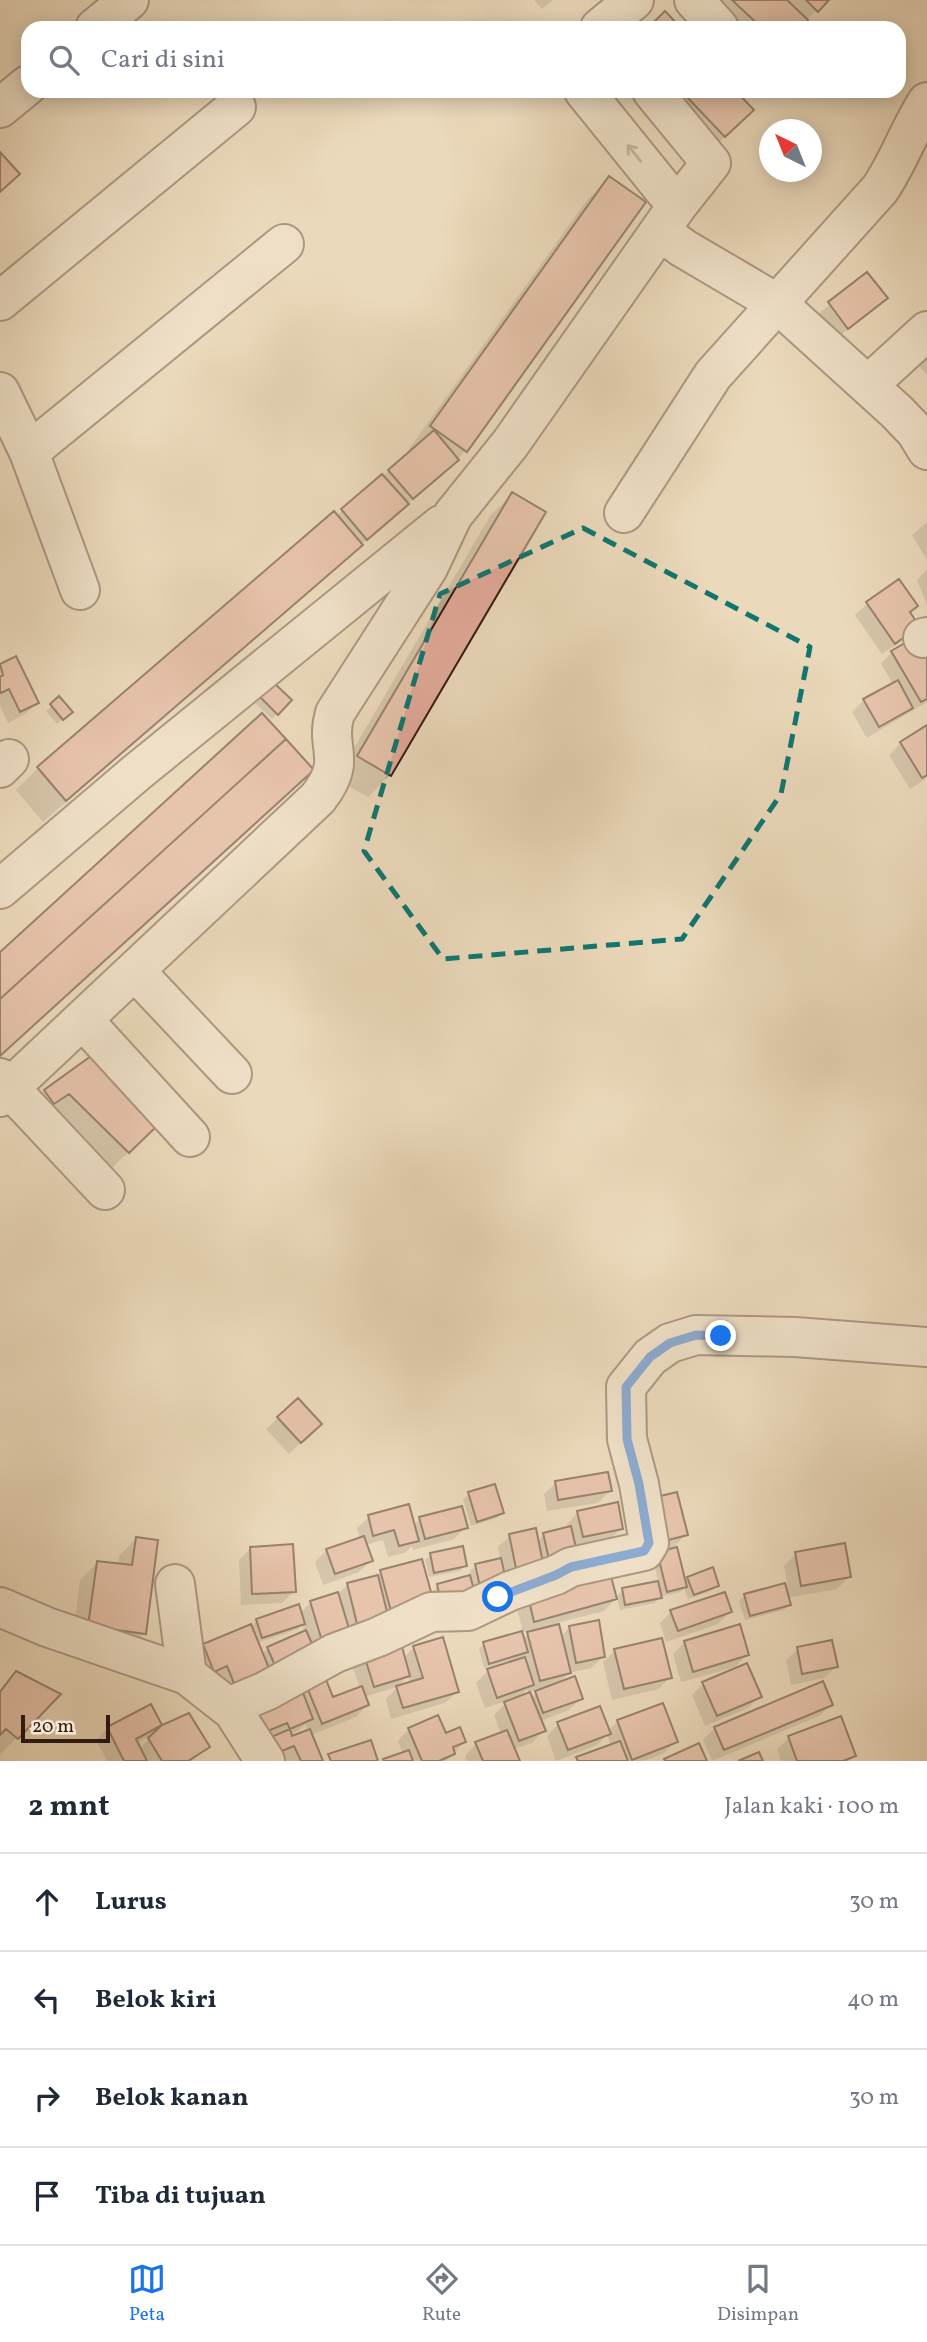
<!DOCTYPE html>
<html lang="id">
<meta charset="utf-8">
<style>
body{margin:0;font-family:Vollkorn,serif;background:#f2f2f3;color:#1f2937}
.compass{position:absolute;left:759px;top:119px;width:63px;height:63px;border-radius:50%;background:#fff;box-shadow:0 4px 18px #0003;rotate:317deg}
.scale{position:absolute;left:21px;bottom:18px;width:89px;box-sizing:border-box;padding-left:7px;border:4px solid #331b11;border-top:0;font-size:19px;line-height:24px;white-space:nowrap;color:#331b11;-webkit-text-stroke:5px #f2e6d3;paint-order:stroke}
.stop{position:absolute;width:21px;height:21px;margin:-16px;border:5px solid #1a73e8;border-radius:50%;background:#fff}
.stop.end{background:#1a73e8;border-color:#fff;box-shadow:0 2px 7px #0008}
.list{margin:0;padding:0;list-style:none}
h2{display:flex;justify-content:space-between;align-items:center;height:91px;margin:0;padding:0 28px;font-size:30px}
h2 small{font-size:23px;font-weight:400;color:#747a83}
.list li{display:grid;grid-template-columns:46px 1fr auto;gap:21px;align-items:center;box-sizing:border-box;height:98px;padding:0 28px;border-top:2px solid #e0e1e3}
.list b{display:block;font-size:26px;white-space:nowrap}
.list em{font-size:23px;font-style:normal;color:#747a83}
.icon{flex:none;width:38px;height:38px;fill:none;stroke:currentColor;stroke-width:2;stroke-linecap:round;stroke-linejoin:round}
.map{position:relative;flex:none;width:927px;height:1761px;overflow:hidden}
.search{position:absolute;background:#fff;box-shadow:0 4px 18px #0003;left:21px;right:21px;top:21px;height:77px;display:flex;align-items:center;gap:18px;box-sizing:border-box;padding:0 24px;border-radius:21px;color:#747a83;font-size:26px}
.sheet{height:483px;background:#fff}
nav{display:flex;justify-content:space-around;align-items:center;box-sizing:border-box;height:98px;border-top:2px solid #e0e1e3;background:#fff;font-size:19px;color:#747a83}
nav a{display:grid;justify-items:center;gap:4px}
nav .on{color:#1a73e8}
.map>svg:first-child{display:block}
.shadow{fill:#0003;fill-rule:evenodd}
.building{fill:#e2aa9a;stroke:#331b11;stroke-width:2}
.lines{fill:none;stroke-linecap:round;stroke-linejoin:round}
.minor-casing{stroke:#614a3c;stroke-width:42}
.minor{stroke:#f2e6d3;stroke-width:38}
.oneway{stroke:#9c8b7c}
.route{stroke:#1a73e8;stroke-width:9}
.marked{fill:none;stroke:#0f766e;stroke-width:5;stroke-dasharray:14 9;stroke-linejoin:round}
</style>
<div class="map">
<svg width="927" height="1761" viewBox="0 0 927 1761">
<rect width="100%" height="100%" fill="#ebd9bb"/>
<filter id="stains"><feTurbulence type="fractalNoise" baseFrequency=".00286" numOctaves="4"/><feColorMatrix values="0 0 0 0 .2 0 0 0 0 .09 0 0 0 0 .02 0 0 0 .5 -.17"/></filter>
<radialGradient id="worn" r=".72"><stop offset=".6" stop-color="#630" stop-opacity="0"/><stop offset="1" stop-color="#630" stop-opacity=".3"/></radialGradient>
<path class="shadow" d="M534 0H553L542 9Z
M697 0H827L798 28H727Z
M692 91H734L752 110 713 148 675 108Z
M609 178 466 451 361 545 339 567 43 822 16 790 38 768 334 513 336 516 412 451 409 449 587 200Z
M867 275 885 298 836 339 817 315Z
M927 338V375L909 355Z
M512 494 390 775 368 797 336 779 490 516Z
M927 522V560L912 535Z
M927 569V605L917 580Z
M899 582 908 613 906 638 882 654 855 615 867 604Z
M892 652 927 656V702L867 738 852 712 864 700 893 684 881 664Z
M15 658 37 703 25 714 8 723 0 706V666Z
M272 683 289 700 272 719 254 702Z
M59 699 71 712 57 724 46 711Z
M927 727V778L910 789 889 755 901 743Z
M98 1053 154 1127 111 1169 28 1108 45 1091Z
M278 1418 308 1436 289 1454 266 1429Z
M556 1483 610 1491 598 1503 547 1511 544 1494Z
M469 1494 502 1513 497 1518 471 1526 463 1499Z
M616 1504 621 1529 609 1540 574 1547 577 1561 565 1572 544 1578 534 1587 607 1568 615 1598 623 1590 659 1582 652 1559 658 1554 676 1549 684 1582 688 1578 712 1570 717 1586 711 1591 688 1599 684 1588 680 1592 660 1597 655 1603 620 1610 617 1597 604 1611 557 1623 560 1637 570 1627 597 1622 603 1657 591 1668 569 1673 557 1685 574 1678 581 1699 569 1710 540 1721 543 1731 532 1743 513 1749 518 1761H467L465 1756 476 1744 501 1734 494 1715 509 1700 485 1708 476 1683 488 1671 508 1664V1661L484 1668 479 1649 484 1644 521 1633 523 1639 531 1630 523 1632 515 1601 525 1590 507 1594 506 1589 501 1594 477 1600 502 1593V1589L476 1595 475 1591 467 1599 436 1608 434 1601 421 1614 383 1625 376 1632 350 1638 351 1642 340 1654 313 1660 304 1670 272 1683 256 1699 297 1682 303 1676 320 1670 332 1699 360 1688 353 1668 365 1656 399 1646 403 1658 414 1647 442 1639 457 1692 445 1703 391 1719 386 1699 397 1687 410 1683 408 1676 397 1687 364 1697 367 1705 356 1717 311 1735 321 1761H285L283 1756 264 1761 260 1750 276 1733 241 1747 229 1717 245 1701 228 1708 215 1677 202 1682 192 1657 204 1646 251 1626 257 1620 298 1606 300 1613 310 1603 338 1594 348 1584 375 1578 381 1572 421 1561 430 1594 438 1586 471 1577 470 1571 476 1566 500 1560 498 1547 510 1536 535 1530 537 1542 544 1535 568 1529 567 1524 578 1512ZM302 1624 305 1633 268 1648 261 1655 256 1643 298 1629ZM527 1689 529 1694 518 1699ZM540 1689 531 1698 528 1692ZM306 1724 308 1732 291 1739 290 1734 299 1730Z
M638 1513 686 1534 675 1546 648 1553Z
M369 1517 413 1526 420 1519 466 1527 454 1539 413 1550 412 1546 405 1553 388 1557 383 1540 365 1545 371 1561 359 1572 323 1585 315 1562 327 1550 360 1539 357 1528Z
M136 1539 144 1633 126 1651 72 1643 80 1580 98 1562 118 1565 119 1556Z
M250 1549 294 1591 282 1603 241 1605 239 1560Z
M796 1554 849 1577 837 1589 787 1598 789 1604 784 1610 745 1620 739 1601 745 1595 787 1584 784 1566Z
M431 1555 465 1565 460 1571 429 1577 425 1560Z
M671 1612H730L718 1624 666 1642 660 1623Z
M685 1642 747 1655 735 1667 681 1682 673 1654Z
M798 1649 836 1667 824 1678 791 1685 786 1660Z
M615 1651 670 1677 659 1689 612 1700 603 1662Z
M17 1674 58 1694 0 1755V1690Z
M703 1684 759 1696 748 1708 705 1726 692 1695Z
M662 1705 675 1742 664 1753 644 1761H575L611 1746 607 1735 597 1745 556 1761 547 1736 558 1724 608 1731 618 1721Z
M831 1705 819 1716 712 1761 703 1740 715 1728Z
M150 1706 161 1727 208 1746 192 1761H107L96 1740 108 1728ZM152 1735V1736L139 1749 136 1743Z
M840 1718 854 1756 849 1761H781L777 1749 789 1738Z
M409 1729 445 1736 464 1742 446 1761H384L403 1754 398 1741Z"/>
<path class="building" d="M732 0H787L808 20 800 28H762Z
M806 0H829L818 12Z
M665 11 681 28H648Z
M689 91H736L754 110 725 137 685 95Z
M0 152 20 174 0 192Z
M609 176 646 202 467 452 430 426Z
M867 272 888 298 848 329 828 302Z
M434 430 459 460 413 499 388 470Z
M382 474 409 504 367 540 341 509Z
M512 492 546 512 391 776 357 756Z
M334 511 363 545 66 801 37 767Z
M899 579 918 606 910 612 919 626 895 644 866 602Z
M917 636 927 653V699L921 702 891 651Z
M16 656 39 703 20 712 9 689 1 693 0 691V677L3 675 0 664Z
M898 680 913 708 879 727 863 699Z
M272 681 292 700 278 715 258 695Z
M59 696 73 712 63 720 50 704Z
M262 713 286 739 0 999V952Z
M927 725V775L922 778 900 742Z
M286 739 314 770 0 1056V999Z
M98 1051 156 1127 129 1153 69 1094 54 1104 44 1090Z
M298 1398 322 1424 301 1443 277 1417Z
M608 1472 612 1491 558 1500 555 1481Z
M495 1484 504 1513 477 1522 468 1492Z
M677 1492 688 1535 660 1542 648 1499Z
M618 1502 623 1529 583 1537 577 1511Z
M409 1504 419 1541 399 1546 394 1530 373 1536 368 1515Z
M462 1506 468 1528 425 1539 419 1517Z
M571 1526 579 1561 551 1568 543 1533Z
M536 1528 546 1578 519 1583 509 1534Z
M364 1536 373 1561 335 1574 326 1549Z
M136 1537 158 1540 146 1634 88 1626 97 1561 132 1565Z
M845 1543 851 1577 801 1586 795 1552Z
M293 1544 296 1592 252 1594 250 1547Z
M463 1546 467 1566 434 1573 430 1553Z
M677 1547 687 1587 667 1592 657 1552Z
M501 1558 508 1589 482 1596 475 1564Z
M422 1559 434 1603 392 1615 380 1570Z
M608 1565 617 1599 534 1622 526 1588Z
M713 1567 719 1586 694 1595 687 1577Z
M378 1575 389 1620 358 1628 347 1583Z
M470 1575 475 1594 441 1603 437 1584Z
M658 1581 662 1598 625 1605 622 1588Z
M785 1583 791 1605 750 1616 744 1594Z
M338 1592 353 1642 325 1651 310 1601Z
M725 1592 732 1612 678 1631 670 1610Z
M299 1604 305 1624 262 1638 256 1619Z
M599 1620 605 1657 576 1663 569 1626Z
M251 1624 275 1683 240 1698 227 1666 214 1672 203 1644Z
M559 1624 571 1673 540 1681 527 1632Z
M740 1624 749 1655 693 1672 684 1641Z
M306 1630 318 1658 279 1675 267 1647Z
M522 1631 528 1652 489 1664 483 1642Z
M443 1637 459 1692 403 1708 396 1686 423 1678 413 1646Z
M662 1638 672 1678 624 1689 614 1649Z
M832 1640 838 1667 802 1674 797 1647Z
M401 1643 410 1676 374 1687 364 1655Z
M525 1657 534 1685 497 1698 487 1669Z
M747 1663 762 1697 717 1716 702 1682Z
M321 1667 333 1697 362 1686 369 1705 322 1724 302 1675Z
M16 1671 61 1694 18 1739 6 1729 0 1735V1692Z
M575 1676 583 1699 543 1713 535 1691Z
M298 1680 313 1719 290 1729 287 1723 253 1737 239 1704Z
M823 1681 833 1705 724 1750 714 1727Z
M530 1692 546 1731 519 1741 504 1702Z
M663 1703 678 1742 632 1760 617 1720Z
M151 1704 162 1725 136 1739 147 1761H124L107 1727Z
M600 1706 611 1734 568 1750 557 1722Z
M189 1713 210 1747 188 1761H162L148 1738 162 1725Z
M438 1715 446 1733 460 1727 466 1742 453 1747 455 1754 439 1761H422L408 1728Z
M841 1716 856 1756 843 1761H797L788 1736Z
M290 1729 292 1736 310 1729 323 1761H301L294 1746 277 1753 271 1737Z
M507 1730 520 1761H483L475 1742Z
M371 1740 378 1761H331L328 1754Z
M620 1741 628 1761H578L576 1757Z
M699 1743 707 1761H665L664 1759Z
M409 1750 413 1761H384L383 1759Z
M759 1752 763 1761H738Z"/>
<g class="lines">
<g class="minor-casing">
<path id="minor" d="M694 0 719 28
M95 28 129 0
M600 28 634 0
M584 91 677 206
M0 108 28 85
M660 231 683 248 778 304 897 412 916 432 927 450
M0 301 236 107
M868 385 927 331
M0 392 29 452 80 590
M29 452 284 244
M624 513 713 375 880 189C898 163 909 130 927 102
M923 638 927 637
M0 768 9 759
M0 889 136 773 441 525
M135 971 232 1074
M83 1020 190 1137
M0 1078 105 1190
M0 1097 318 798C349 758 324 750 335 713L428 568 453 515 510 444 677 206 711 163 652 91
M175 1584 187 1675
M0 1607 47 1627 187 1675 233 1711 265 1761
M228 1707 266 1691 335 1653 378 1637 431 1612 468 1611 510 1591 556 1575 571 1567 644 1551 649 1543 639 1484 627 1439 626 1387 650 1357 670 1343 696 1335 795 1337 927 1347"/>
</g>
<use href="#minor" class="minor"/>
</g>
<defs><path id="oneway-shaft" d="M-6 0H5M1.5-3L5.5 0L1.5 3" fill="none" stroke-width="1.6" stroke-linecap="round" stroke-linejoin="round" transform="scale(1.75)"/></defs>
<use class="oneway" href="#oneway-shaft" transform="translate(634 153) rotate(-129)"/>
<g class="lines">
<path class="route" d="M498 1597 556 1575 571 1567 644 1551 649 1543 639 1484 627 1439 626 1387 650 1357 670 1343 696 1335 721 1336"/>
</g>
<path d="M0 0H927V1761H0ZM583 528 810 647 781 794 682 939 443 959 364 851 440 594Z" fill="#ebd9bb" fill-opacity=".55" fill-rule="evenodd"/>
<path class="marked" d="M583 528 810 647 781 794 682 939 443 959 364 851 440 594Z"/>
<rect width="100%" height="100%" filter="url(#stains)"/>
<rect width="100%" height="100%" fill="url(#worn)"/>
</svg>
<svg class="compass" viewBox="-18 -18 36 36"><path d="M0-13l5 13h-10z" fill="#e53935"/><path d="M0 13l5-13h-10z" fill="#747a83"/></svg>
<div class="scale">20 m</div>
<div class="stop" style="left:498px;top:1597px"></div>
<div class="stop end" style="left:721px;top:1336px"></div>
<div class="search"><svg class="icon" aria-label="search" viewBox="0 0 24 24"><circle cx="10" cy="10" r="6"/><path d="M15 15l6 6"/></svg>Cari di sini</div>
</div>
<section class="sheet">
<h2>2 mnt<small>Jalan kaki · 100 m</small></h2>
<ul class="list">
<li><svg class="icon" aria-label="ahead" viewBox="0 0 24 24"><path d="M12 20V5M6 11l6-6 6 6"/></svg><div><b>Lurus</b></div><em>30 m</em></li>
<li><svg class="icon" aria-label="left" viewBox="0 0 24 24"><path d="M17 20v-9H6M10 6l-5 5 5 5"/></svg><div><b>Belok kiri</b></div><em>40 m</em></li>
<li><svg class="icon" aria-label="right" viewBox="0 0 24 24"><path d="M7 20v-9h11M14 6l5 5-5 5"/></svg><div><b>Belok kanan</b></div><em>30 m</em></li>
<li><svg class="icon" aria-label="arrive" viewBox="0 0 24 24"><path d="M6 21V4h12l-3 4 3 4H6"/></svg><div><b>Tiba di tujuan</b></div></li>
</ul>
</section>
<nav>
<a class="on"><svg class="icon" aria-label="map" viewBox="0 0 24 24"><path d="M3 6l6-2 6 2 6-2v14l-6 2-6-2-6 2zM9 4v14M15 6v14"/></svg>Peta</a>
<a><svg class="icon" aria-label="directions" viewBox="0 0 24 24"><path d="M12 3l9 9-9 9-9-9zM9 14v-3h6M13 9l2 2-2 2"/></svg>Rute</a>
<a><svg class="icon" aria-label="saved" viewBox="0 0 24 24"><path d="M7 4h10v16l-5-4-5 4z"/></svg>Disimpan</a>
</nav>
